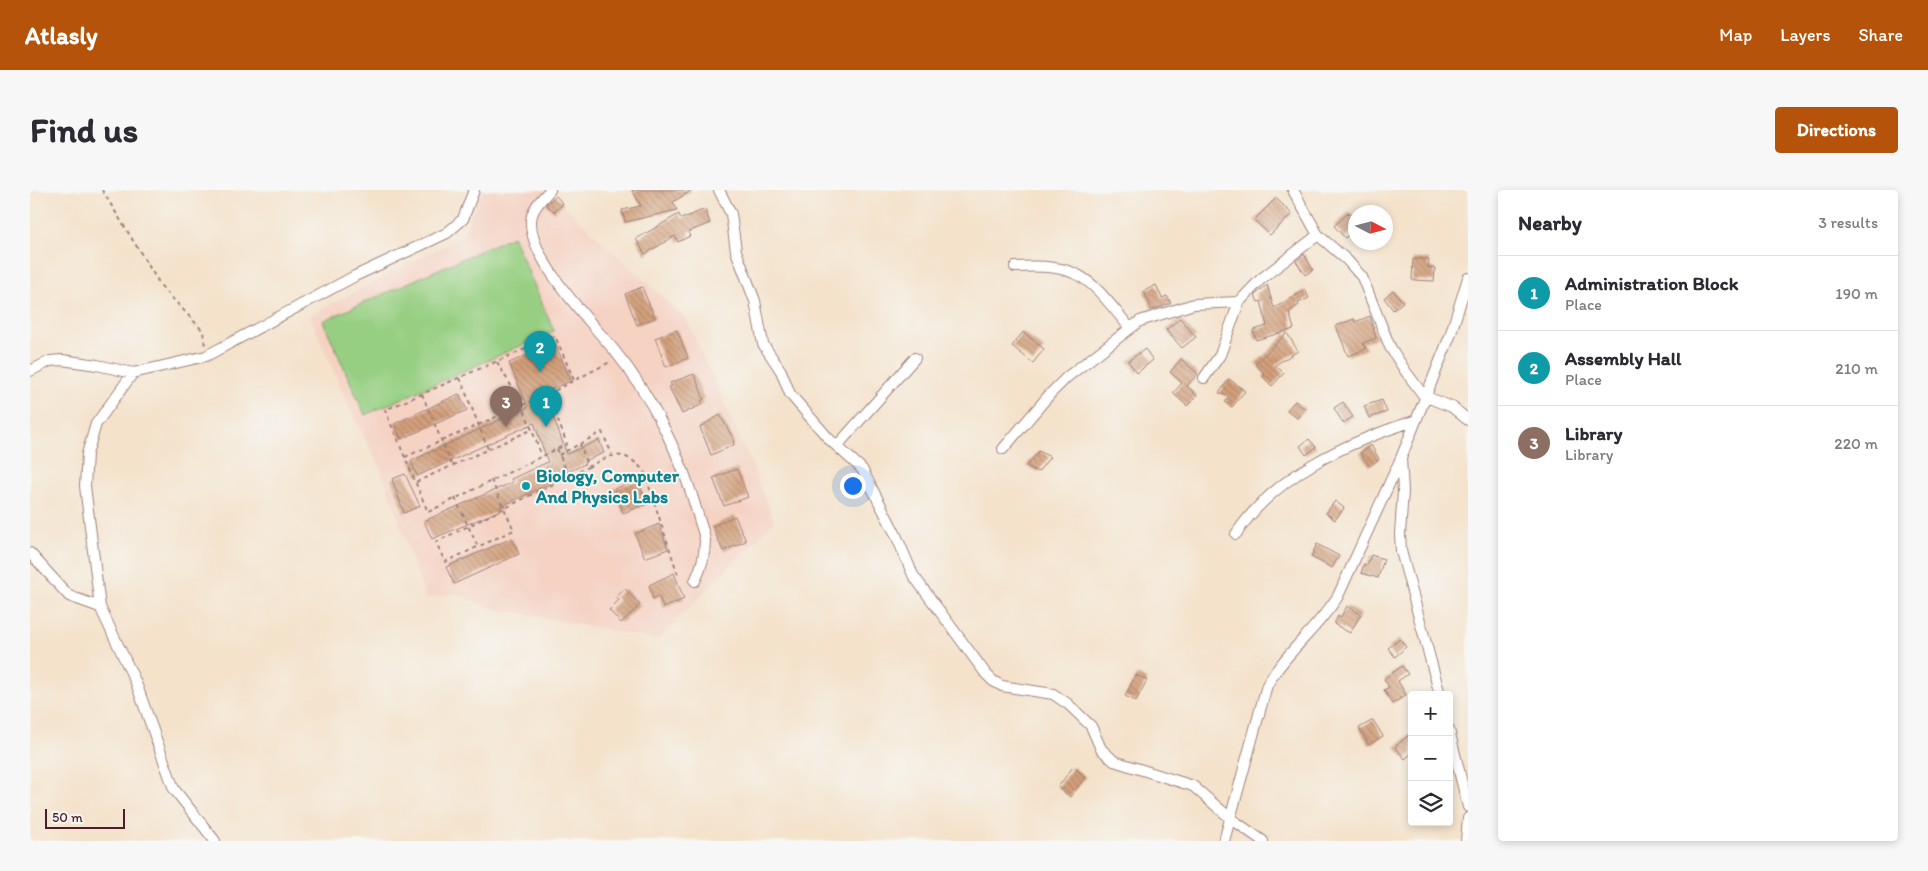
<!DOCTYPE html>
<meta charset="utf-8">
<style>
body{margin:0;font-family:Itim,sans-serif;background:#f7f7f7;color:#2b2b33}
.controls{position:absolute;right:15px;bottom:15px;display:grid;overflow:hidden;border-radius:5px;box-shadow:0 2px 8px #0003}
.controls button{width:45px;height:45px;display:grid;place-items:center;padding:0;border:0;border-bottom:1px solid #e1e1e2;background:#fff;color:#2b2b33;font:25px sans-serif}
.compass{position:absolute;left:1318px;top:15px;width:45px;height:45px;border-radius:50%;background:#fff;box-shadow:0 2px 8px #0003;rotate:96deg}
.scale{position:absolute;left:15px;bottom:12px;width:80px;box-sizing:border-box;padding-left:5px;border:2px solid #4a1f2b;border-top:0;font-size:14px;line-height:18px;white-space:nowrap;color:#4a1f2b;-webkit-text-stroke:4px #f6f6f2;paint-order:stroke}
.you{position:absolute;left:822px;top:295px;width:18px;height:18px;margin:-12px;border:4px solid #fff;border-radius:50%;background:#1a73e8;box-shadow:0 0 0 8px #1a73e833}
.badge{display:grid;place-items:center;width:32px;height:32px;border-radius:50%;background:#b45309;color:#fff;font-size:16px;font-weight:700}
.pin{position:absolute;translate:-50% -41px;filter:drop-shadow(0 1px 2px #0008)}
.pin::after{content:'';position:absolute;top:26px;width:18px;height:15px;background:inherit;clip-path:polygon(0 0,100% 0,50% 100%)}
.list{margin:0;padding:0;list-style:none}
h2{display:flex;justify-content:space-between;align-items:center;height:65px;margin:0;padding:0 20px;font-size:21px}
h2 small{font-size:16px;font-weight:400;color:#7c7c81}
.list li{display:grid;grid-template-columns:32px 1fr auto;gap:15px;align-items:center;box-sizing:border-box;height:75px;padding:0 20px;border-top:1px solid #e1e1e2}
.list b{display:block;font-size:19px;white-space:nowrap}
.list p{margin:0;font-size:16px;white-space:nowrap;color:#7c7c81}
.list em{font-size:16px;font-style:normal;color:#7c7c81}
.icon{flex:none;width:28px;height:28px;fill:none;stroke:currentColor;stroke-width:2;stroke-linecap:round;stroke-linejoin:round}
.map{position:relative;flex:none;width:1438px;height:651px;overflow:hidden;border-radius:5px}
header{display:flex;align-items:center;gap:30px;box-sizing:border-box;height:70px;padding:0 25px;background:#b45309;color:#fff}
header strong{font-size:24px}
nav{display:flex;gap:28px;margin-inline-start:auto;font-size:18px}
.intro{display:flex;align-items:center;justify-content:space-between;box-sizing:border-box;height:120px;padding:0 30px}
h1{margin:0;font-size:35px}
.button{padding:12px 22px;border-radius:5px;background:#b45309;color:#fff;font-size:18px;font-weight:700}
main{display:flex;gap:30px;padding:0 30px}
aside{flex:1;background:#fff;border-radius:5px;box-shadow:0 2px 8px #0003}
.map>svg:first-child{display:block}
.built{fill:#f5d2c2}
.grass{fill:#97cf82;stroke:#707756}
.building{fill:url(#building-back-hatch)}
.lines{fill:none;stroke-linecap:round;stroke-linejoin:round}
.minor-casing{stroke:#9f807b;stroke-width:12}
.path{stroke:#9f807b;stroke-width:2;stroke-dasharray:4 4;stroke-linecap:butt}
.minor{stroke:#fff;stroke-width:10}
.culture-dot{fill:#0f9aa8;stroke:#f6f6f2;stroke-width:2}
.labels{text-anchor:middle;stroke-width:4;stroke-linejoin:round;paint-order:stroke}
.culture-label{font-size:18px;font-weight:bold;fill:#0d838f;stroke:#f6f6f2;text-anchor:start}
</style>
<header>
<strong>Atlasly</strong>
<nav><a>Map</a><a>Layers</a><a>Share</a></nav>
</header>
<div class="intro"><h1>Find us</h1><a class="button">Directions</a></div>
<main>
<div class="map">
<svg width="1438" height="651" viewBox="0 0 1438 651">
<defs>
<pattern id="building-back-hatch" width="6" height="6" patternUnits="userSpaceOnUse" patternTransform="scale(1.25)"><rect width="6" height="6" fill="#d3a07c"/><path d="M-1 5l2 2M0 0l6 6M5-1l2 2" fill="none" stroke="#ad8266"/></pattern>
</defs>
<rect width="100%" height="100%" fill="#f6f6f2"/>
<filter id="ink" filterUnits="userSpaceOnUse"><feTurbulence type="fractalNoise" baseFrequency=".02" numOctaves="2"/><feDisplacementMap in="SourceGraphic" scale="10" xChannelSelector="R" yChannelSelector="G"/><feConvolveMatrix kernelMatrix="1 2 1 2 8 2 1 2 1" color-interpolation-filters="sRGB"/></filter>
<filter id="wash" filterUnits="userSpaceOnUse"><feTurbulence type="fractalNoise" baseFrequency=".0096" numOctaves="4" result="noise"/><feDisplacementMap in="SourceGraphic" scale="20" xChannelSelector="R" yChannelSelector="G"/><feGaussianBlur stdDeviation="1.12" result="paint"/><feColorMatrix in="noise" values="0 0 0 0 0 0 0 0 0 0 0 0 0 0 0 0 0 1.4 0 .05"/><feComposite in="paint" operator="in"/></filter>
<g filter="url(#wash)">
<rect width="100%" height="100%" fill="#f4e2cb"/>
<path class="built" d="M452 0H517L657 130 718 266 744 331 628 450 458 417 425 403 396 409 351 279 320 220 280 125 433 46Z"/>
<path class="grass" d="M483 46 524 141 335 225 293 131Z"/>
<g id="blocks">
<path class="building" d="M602 0H662L643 12 647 20 595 32 592 20 611 16Z
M526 6 533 14 524 22 516 14Z
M1246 8 1262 24 1240 45 1224 30Z
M675 19 680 33 658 42 660 46 648 52 645 46 615 64 606 49 649 24 651 29Z
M1319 22 1326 29V38L1315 48 1304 36Z
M1274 64 1283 80 1275 85 1266 71Z
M1383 69H1399L1398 77 1405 78 1404 91 1382 90Z
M1126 95 1132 108 1137 106 1141 113 1122 120 1114 101Z
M1237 95 1244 118 1275 100 1279 108 1268 113 1269 115 1259 122 1264 139 1226 150 1223 140 1237 136 1231 111 1228 112 1225 105Z
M612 97 625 128 607 135 595 104Z
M1363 100 1373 112 1363 120 1354 108Z
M1340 126 1346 148 1333 153 1336 159 1318 166 1306 136 1324 129 1325 132Z
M1150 128 1166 147 1152 158 1136 140Z
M647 140 658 168 636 177 625 148Z
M993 142 1014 159 1003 173 982 156Z
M1257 143 1268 161 1245 175 1254 183 1242 196 1233 187 1235 184 1225 174Z
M525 153 541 191 514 202 537 264 569 250 574 263 554 271 555 274 531 285 532 288 470 317 471 320 402 349 394 331 483 292 481 289 518 272 504 233 387 286 381 271 498 217 479 173Z
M1115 159 1123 170 1107 183 1098 171Z
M1151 169 1168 184 1157 196 1167 206 1157 216 1143 203 1152 193 1140 182Z
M664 184 674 209 671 211 673 214 652 224 639 197 642 196 640 193Z
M1199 189 1215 201 1202 217 1195 212 1199 207 1189 203Z
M429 204 437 220 371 249 364 234Z
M1352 210 1357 222 1339 228 1334 216Z
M1265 211 1275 219 1267 228 1257 220Z
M1313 212 1323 227 1313 233 1304 218Z
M690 225 703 248 704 255 681 265 670 237Z
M1279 249 1286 257 1276 265 1270 256Z
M1341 255 1349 269 1340 276 1330 263Z
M1009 261 1020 267 1008 282 996 276Z
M707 279 718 307 694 316 683 288Z
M375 284 390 316 374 323 362 289Z
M608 290 617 314 593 323 584 299Z
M1305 311 1314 318 1305 330 1296 323Z
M705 326 716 351 693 361 682 336Z
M629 334 638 359 615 368 605 344Z
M482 348 489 364 424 394 416 377Z
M1287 354 1309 366 1302 378 1281 367Z
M1341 365 1354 369 1348 388 1331 383 1334 374 1337 375Z
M644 383 654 409 633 418 629 406 623 409 619 395Z
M595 399 610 415 591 433 579 420 589 410 586 407Z
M1317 416 1331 424 1320 443 1304 434 1308 426 1310 428Z
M1370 449 1376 457 1365 467 1358 458Z
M1372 476 1378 484 1368 491 1376 505 1362 514 1354 500 1359 497 1354 489Z
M1106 485 1117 490 1106 511 1095 506Z
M1343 530 1353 546 1339 555 1329 538Z
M1382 542V563L1375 569 1365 557Z
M1043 577 1056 587 1040 607 1028 597Z"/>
</g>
</g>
<g filter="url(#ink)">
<use href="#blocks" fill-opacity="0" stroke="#9f807b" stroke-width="1"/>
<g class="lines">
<g class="minor-casing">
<path id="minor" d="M520 0C512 9 501 19 501 32 500 70 560 131 584 160 622 206 652 268 668 325 670 333 674 342 675 350 675 364 671 379 665 391
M689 0 701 24 706 61 725 111 733 154 751 181 760 204 799 249 832 279 866 345 883 385 956 484 963 491 972 496 1023 504 1038 514 1061 536 1071 559 1084 571 1163 596 1200 628 1233 651
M1263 0 1288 45 1317 70 1332 87 1360 157 1376 182 1394 206 1422 217 1438 230
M985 77C1053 73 1060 90 1100 138
M0 181 20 171 32 170 67 175 103 183 176 166 325 86 417 43 433 29 444 0
M103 183 66 234 57 264 55 296 70 417 106 493 144 599 185 651
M1174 188 1190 165 1209 112 1231 89 1288 45
M807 256 885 168
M973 259 1020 204 1037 187 1110 131 1164 114 1209 112
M1371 269 1373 301 1370 344 1371 361 1410 505
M1206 344C1246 284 1318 252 1384 231
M0 363 39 406 70 417
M1419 540 1438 617
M1194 651 1237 495C1256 462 1288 438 1308 406L1371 268 1420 146 1438 88
M1436 651 1438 628"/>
</g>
<path class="path" d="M72 0 131 96 173 141 175 156
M467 172 492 214 511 264
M430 188 458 259
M392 204 422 276
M518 204 580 172
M527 259 539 287
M529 265 572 242 582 264
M375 267 518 204 537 254 398 322 355 220 525 146 544 190
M558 277C582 264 593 258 614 281L649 388
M461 290 484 340 415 372 406 352 558 277 550 254
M386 292 503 239
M425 308 448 357"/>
<use href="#minor" class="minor"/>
</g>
</g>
<circle class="culture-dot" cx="496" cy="296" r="5"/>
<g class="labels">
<g class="culture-label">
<text x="506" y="292">Biology, Computer<tspan x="506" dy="21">And Physics Labs</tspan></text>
</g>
</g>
</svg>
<div class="controls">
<button>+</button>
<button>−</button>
<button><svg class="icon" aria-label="layers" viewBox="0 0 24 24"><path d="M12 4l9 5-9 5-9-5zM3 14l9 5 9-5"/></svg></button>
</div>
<svg class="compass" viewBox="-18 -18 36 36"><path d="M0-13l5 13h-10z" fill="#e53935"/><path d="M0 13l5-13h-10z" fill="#7c7c81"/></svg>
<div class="scale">50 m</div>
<div class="you"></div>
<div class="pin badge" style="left:516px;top:237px;background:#0f9aa8">1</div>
<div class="pin badge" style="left:510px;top:182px;background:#0f9aa8">2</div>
<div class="pin badge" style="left:476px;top:237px;background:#8d6e63">3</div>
</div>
<aside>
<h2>Nearby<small>3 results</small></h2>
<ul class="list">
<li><span class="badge" style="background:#0f9aa8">1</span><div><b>Administration Block</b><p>Place</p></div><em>190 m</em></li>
<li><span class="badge" style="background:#0f9aa8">2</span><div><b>Assembly Hall</b><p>Place</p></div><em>210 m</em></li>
<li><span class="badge" style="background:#8d6e63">3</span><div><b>Library</b><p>Library</p></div><em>220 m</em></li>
</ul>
</aside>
</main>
